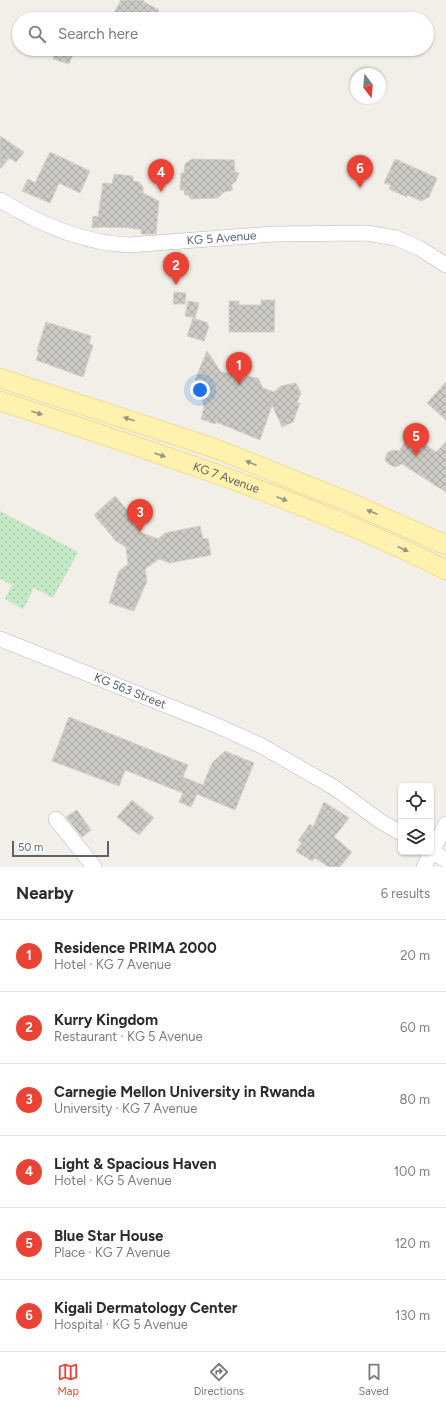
<!DOCTYPE html>
<meta charset="utf-8">
<style>
body{margin:0;font-family:Figtree,sans-serif;background:#f2f2f3;color:#2b2b33}
.controls{position:absolute;right:12px;bottom:12px;display:grid;overflow:hidden;border-radius:6px;box-shadow:0 1px 3px #0004}
.controls button{width:36px;height:36px;display:grid;place-items:center;padding:0;border:0;border-bottom:1px solid #e1e1e2;background:#fff;color:#2b2b33;font:20px sans-serif}
.compass{position:absolute;left:350px;top:68px;width:36px;height:36px;border-radius:50%;background:#fff;box-shadow:0 1px 3px #0004;rotate:164deg}
.scale{position:absolute;left:12px;bottom:10px;width:97px;box-sizing:border-box;padding-left:4px;border:2px solid #5f6368;border-top:0;font-size:11px;line-height:14px;white-space:nowrap;color:#5f6368;-webkit-text-stroke:3px #fff;paint-order:stroke}
.you{position:absolute;left:200px;top:390px;width:14px;height:14px;margin:-10px;border:3px solid #fff;border-radius:50%;background:#1a73e8;box-shadow:0 0 0 6px #1a73e833}
.badge{display:grid;place-items:center;width:26px;height:26px;border-radius:50%;background:#ea4335;color:#fff;font-size:13px;font-weight:700}
.pin{position:absolute;translate:-50% -33px;filter:drop-shadow(0 1px 2px #0008)}
.pin::after{content:'';position:absolute;top:21px;width:14px;height:12px;background:inherit;clip-path:polygon(0 0,100% 0,50% 100%)}
.list{margin:0;padding:0;list-style:none}
h2{display:flex;justify-content:space-between;align-items:center;height:52px;margin:0;padding:0 16px;font-size:17px}
h2 small{font-size:13px;font-weight:400;color:#7c7c81}
.list li{display:grid;grid-template-columns:26px 1fr auto;gap:12px;align-items:center;box-sizing:border-box;height:72px;padding:0 16px;border-top:1px solid #e1e1e2}
.list b{display:block;font-size:15px;white-space:nowrap}
.list p{margin:0;font-size:13px;white-space:nowrap;color:#7c7c81}
.list em{font-size:13px;font-style:normal;color:#7c7c81}
.icon{flex:none;width:22px;height:22px;fill:none;stroke:currentColor;stroke-width:2;stroke-linecap:round;stroke-linejoin:round}
.map{position:relative;flex:none;width:446px;height:867px;overflow:hidden}
.search{position:absolute;background:#fff;box-shadow:0 1px 3px #0004;left:12px;right:12px;top:12px;height:44px;display:flex;align-items:center;gap:10px;box-sizing:border-box;padding:0 14px;border-radius:22px;color:#7c7c81;font-size:15px}
.sheet{height:484px;background:#fff}
nav{display:flex;justify-content:space-around;align-items:center;box-sizing:border-box;height:56px;border-top:1px solid #e1e1e2;background:#fff;font-size:11px;color:#7c7c81}
nav a{display:grid;justify-items:center;gap:2px}
nav .on{color:#ea4335}
.map>svg:first-child{display:block}
.grass{fill:url(#grass-dots)}
.building{fill:url(#building-cross-hatch);stroke:#d6d1c6}
.lines{fill:none;stroke-linecap:round;stroke-linejoin:round}
.minor-casing{stroke:#b5b8bc;stroke-width:16}
.major-casing{stroke:#f2c960;stroke-width:20}
.minor{stroke:#fff;stroke-width:15}
.major{stroke:#fff2af;stroke-width:19}
.oneway{fill:#979581}
.labels{text-anchor:middle;stroke-width:3.5;stroke-linejoin:round;paint-order:stroke}
.street-label{font-size:12px;fill:#5f6368;stroke:#fff}
</style>
<div class="map">
<svg width="446" height="867" viewBox="0 0 446 867">
<defs>
<pattern id="grass-dots" width="8" height="8" patternUnits="userSpaceOnUse"><rect width="8" height="8" fill="#c5e8c5"/><path d="M2 2h.1M6 6h.1" fill="none" stroke="#a3c0a4" stroke-width="1.8" stroke-linecap="round"/></pattern>
<pattern id="building-cross-hatch" width="8" height="8" patternUnits="userSpaceOnUse"><rect width="8" height="8" fill="#cccac5"/><path d="M0 0l8 8M0 8l8-8" fill="none" stroke="#a9a8a4"/></pattern>
</defs>
<rect width="100%" height="100%" fill="#f1efe8"/>
<path class="grass" d="M0 511 78 552 53 598 34 588 23 609 5 599 12 585 0 579Z"/>
<path class="building" d="M121 0H143L144 2 159 10 155 19H123L113 14Z
M57 49H75L69 64 53 59Z
M0 136 24 152 16 162 9 158 0 169Z
M50 152 90 171 80 193 59 183 50 203 22 191 28 179 35 183Z
M192 159 234 160 235 172 239 173 236 181 231 185 233 190 224 192 218 198 191 199 188 195H185L184 190H180L181 173H184L185 164Z
M395 159 437 178 429 197 421 201 408 195 407 197 389 189 391 185 384 183Z
M114 174 133 176V181L139 182 143 187V193L159 201 156 234H141V229H133V228L103 227 92 228 93 216 98 217 103 183 112 184Z
M174 292 186 293 185 304H173Z
M261 300H275L274 332H229V301H239V305H261Z
M188 301 199 303 195 318 185 316Z
M193 318 208 323 207 325 209 326 204 341 187 336Z
M46 322 91 336 89 344 93 345 83 377 36 360 39 352 37 351 40 341Z
M207 351 221 372 258 378 263 388 274 392 281 386 296 383 301 393 297 402 300 403 293 422 282 427 272 405 260 440 216 422 215 424 201 419 204 406 196 386 197 383 195 380Z
M446 382V420L427 403Z
M411 425H416L421 430V442L436 452 446 442V492L402 464 395 467 389 464 385 460 387 453 393 450 399 451 406 441V430Z
M115 496 137 522 140 532 158 539 165 533 200 526 203 539 208 538 211 555 170 563 159 559 145 569 147 581 134 611 109 603 119 571 128 564 126 547 116 541 94 515Z
M69 717 188 765 183 777 203 785 212 763 225 751 254 763 235 810 197 794 191 807 179 802 183 793 125 770 119 786 52 761Z
M132 800 154 818 139 835 117 817Z
M324 802 349 818 334 837 352 852 340 867H329L315 858 312 861 296 851 302 842 298 841 310 824 313 827Z
M77 810 91 830 82 837 66 817Z"/>
<g class="lines">
<g class="minor-casing">
<g id="minor">
<path id="s1" d="M0 200C39 224 82 243 129 245L274 234 366 233 396 238 419 248 446 265"/>
<path id="s2" d="M0 639 211 723 260 745 335 788 380 821 401 833"/>
<path d="M56 819 94 867"/>
<path d="M431 851 446 860"/>
<path d="M424 867 446 824"/>
</g>
</g>
<g class="major-casing">
<g id="major">
<path d="M0 378 214 448 349 502 446 545"/>
<path id="s3" d="M0 401C151 451 304 499 446 570"/>
</g>
</g>
<use href="#minor" class="minor"/>
<use href="#major" class="major"/>
</g>
<defs><path id="oneway-solid" d="M-6-.8H1V-3.2L6.5 0L1 3.2V.8H-6Z"/></defs>
<g class="oneway">
<use href="#oneway-solid" transform="translate(37 413) rotate(18)"/>
<use href="#oneway-solid" transform="translate(129 419) rotate(-162)"/>
<use href="#oneway-solid" transform="translate(160 455) rotate(19)"/>
<use href="#oneway-solid" transform="translate(251 463) rotate(-158)"/>
<use href="#oneway-solid" transform="translate(282 499) rotate(21)"/>
<use href="#oneway-solid" transform="translate(372 512) rotate(-157)"/>
<use href="#oneway-solid" transform="translate(403 549) rotate(24)"/>
</g>
<g class="labels">
<g class="street-label">
<text dy="4" stroke="none"><textPath href="#s1" startOffset="231">KG 5 Avenue</textPath></text>
<text dy="4" stroke="none"><textPath href="#s3" startOffset="239">KG 7 Avenue</textPath></text>
<text dy="4" stroke="none"><textPath href="#s2" startOffset="140">KG 563 Street</textPath></text>
</g>
</g>
</svg>
<div class="controls">
<button><svg class="icon" aria-label="locate" viewBox="0 0 24 24"><circle cx="12" cy="12" r="6"/><path d="M12 2v4M12 18v4M2 12h4M18 12h4"/></svg></button>
<button><svg class="icon" aria-label="layers" viewBox="0 0 24 24"><path d="M12 4l9 5-9 5-9-5zM3 14l9 5 9-5"/></svg></button>
</div>
<svg class="compass" viewBox="-18 -18 36 36"><path d="M0-13l5 13h-10z" fill="#e53935"/><path d="M0 13l5-13h-10z" fill="#7c7c81"/></svg>
<div class="scale">50 m</div>
<div class="you"></div>
<div class="pin badge" style="left:239px;top:385px">1</div>
<div class="pin badge" style="left:176px;top:285px">2</div>
<div class="pin badge" style="left:140px;top:532px">3</div>
<div class="pin badge" style="left:161px;top:192px">4</div>
<div class="pin badge" style="left:416px;top:456px">5</div>
<div class="pin badge" style="left:360px;top:188px">6</div>
<div class="search"><svg class="icon" aria-label="search" viewBox="0 0 24 24"><circle cx="10" cy="10" r="6"/><path d="M15 15l6 6"/></svg>Search here</div>
</div>
<section class="sheet">
<h2>Nearby<small>6 results</small></h2>
<ul class="list">
<li><span class="badge">1</span><div><b>Residence PRIMA 2000</b><p>Hotel · KG 7 Avenue</p></div><em>20 m</em></li>
<li><span class="badge">2</span><div><b>Kurry Kingdom</b><p>Restaurant · KG 5 Avenue</p></div><em>60 m</em></li>
<li><span class="badge">3</span><div><b>Carnegie Mellon University in Rwanda</b><p>University · KG 7 Avenue</p></div><em>80 m</em></li>
<li><span class="badge">4</span><div><b>Light &amp; Spacious Haven</b><p>Hotel · KG 5 Avenue</p></div><em>100 m</em></li>
<li><span class="badge">5</span><div><b>Blue Star House</b><p>Place · KG 7 Avenue</p></div><em>120 m</em></li>
<li><span class="badge">6</span><div><b>Kigali Dermatology Center</b><p>Hospital · KG 5 Avenue</p></div><em>130 m</em></li>
</ul>
</section>
<nav>
<a class="on"><svg class="icon" aria-label="map" viewBox="0 0 24 24"><path d="M3 6l6-2 6 2 6-2v14l-6 2-6-2-6 2zM9 4v14M15 6v14"/></svg>Map</a>
<a><svg class="icon" aria-label="directions" viewBox="0 0 24 24"><path d="M12 3l9 9-9 9-9-9zM9 14v-3h6M13 9l2 2-2 2"/></svg>Directions</a>
<a><svg class="icon" aria-label="saved" viewBox="0 0 24 24"><path d="M7 4h10v16l-5-4-5 4z"/></svg>Saved</a>
</nav>
